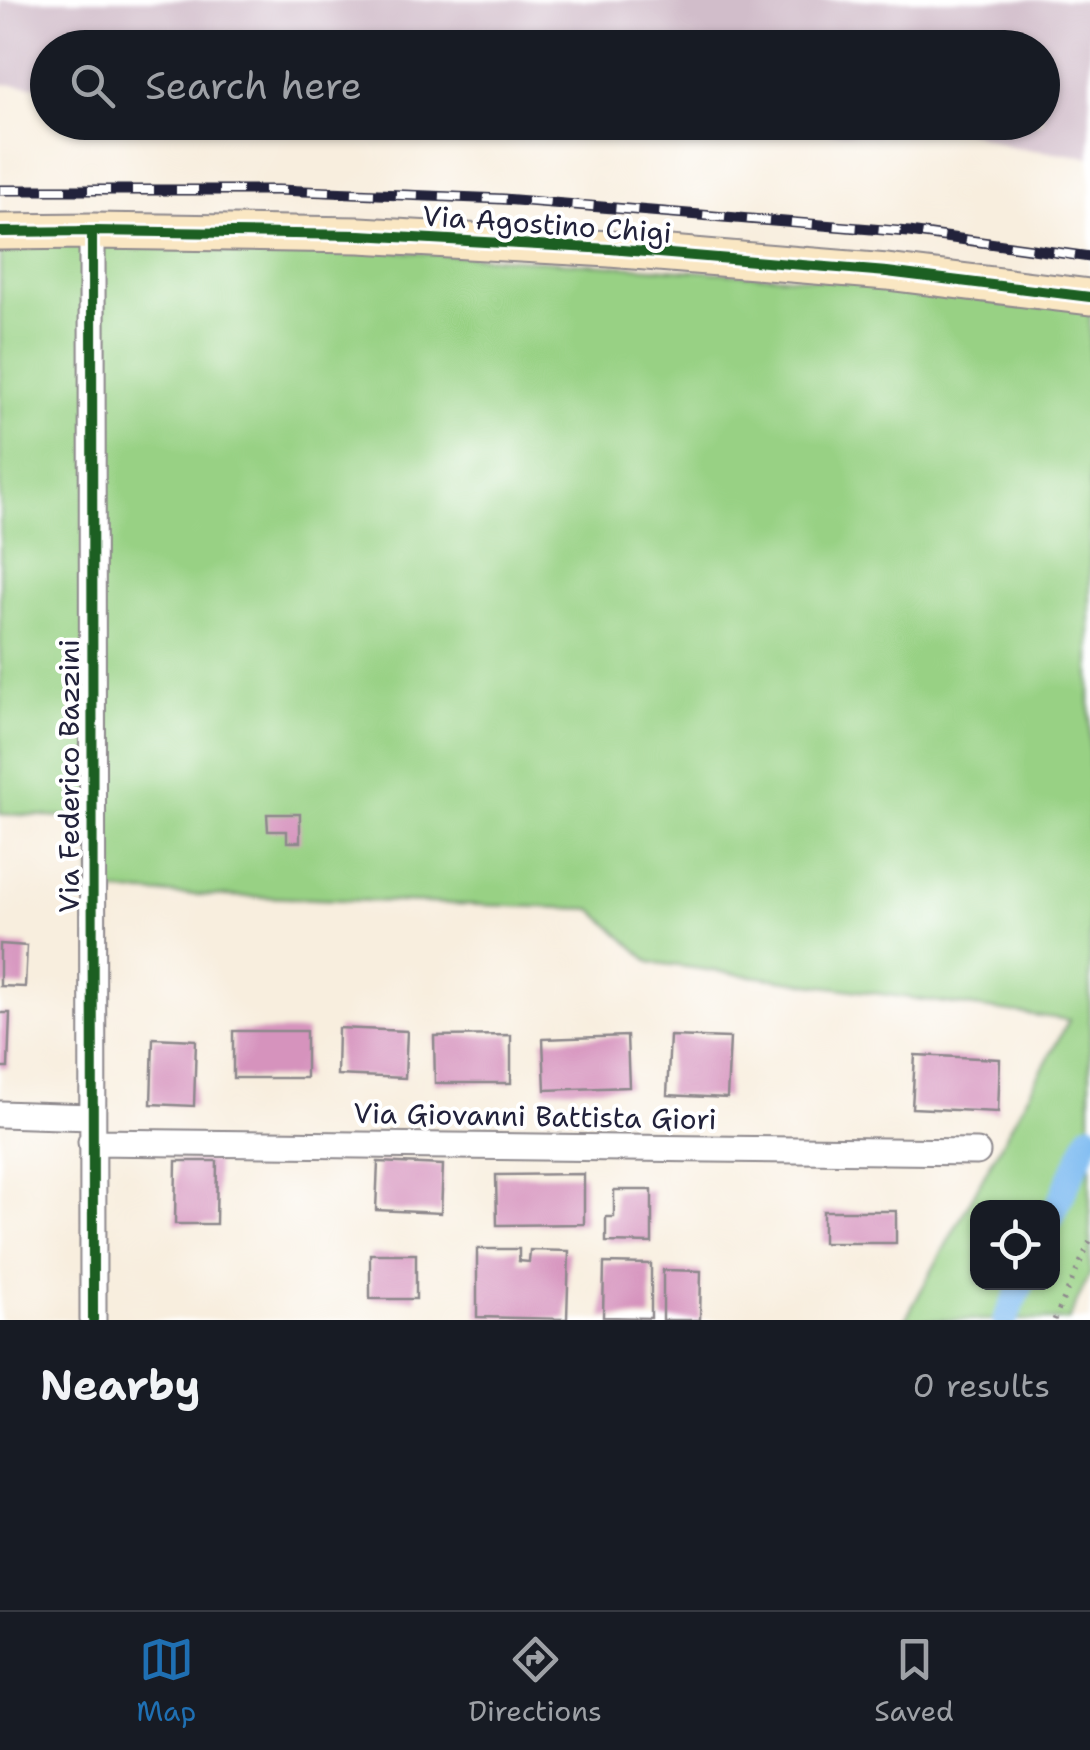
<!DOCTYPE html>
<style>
body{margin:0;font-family:"Shantell Sans",sans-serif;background:#20242c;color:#f1f3f6}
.controls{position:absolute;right:30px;bottom:30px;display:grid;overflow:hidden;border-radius:20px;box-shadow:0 2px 8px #0004}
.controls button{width:90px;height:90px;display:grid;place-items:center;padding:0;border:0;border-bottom:2px solid #363941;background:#171b24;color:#f1f3f6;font:50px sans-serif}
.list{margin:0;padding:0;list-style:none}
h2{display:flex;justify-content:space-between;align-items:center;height:130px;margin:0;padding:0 40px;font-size:42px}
h2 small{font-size:32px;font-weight:400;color:#9ea1a6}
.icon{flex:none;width:55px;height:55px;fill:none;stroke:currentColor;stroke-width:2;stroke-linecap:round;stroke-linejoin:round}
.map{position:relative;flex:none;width:1090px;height:1320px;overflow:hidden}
.search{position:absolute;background:#171b24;box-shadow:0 2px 8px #0004;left:30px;right:30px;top:30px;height:110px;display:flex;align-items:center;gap:25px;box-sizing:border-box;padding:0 35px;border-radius:55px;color:#9ea1a6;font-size:38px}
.sheet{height:290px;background:#171b24}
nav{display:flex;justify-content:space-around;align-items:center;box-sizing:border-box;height:140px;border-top:2px solid #363941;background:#171b24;font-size:28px;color:#9ea1a6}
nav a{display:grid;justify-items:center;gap:5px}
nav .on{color:#1f6fb2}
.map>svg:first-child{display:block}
.industrial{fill:#d1bdca}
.green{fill:#98d184;stroke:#5d7a60;stroke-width:2.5;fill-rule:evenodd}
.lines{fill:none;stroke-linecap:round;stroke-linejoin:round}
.canal{stroke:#7ebbf1;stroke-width:25}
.building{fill:#d693bd}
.street-casing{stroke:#8d888c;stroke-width:29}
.secondary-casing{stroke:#8d888c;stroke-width:39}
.path{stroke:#8d888c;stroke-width:5;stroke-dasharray:2.5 8;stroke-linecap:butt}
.street{stroke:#fff;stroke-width:25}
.secondary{stroke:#fae7c3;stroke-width:35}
.rail-casing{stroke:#22223b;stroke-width:11}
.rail{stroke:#fff;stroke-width:8;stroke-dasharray:22;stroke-linecap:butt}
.cycleway-casing{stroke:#fff;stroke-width:16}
.cycleway{stroke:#1b5e20;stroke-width:10}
.labels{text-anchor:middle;stroke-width:8;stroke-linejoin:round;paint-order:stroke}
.street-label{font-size:28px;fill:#22223b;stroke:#fff}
</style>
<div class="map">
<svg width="1090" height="1320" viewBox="0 0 1090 1320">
<rect width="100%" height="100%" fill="#fff"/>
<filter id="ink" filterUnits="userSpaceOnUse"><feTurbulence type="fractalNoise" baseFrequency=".01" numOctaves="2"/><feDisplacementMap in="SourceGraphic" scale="20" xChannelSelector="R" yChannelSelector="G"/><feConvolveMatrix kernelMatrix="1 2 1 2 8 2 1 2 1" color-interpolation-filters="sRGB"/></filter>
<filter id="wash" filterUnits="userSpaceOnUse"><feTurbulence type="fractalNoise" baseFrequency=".0048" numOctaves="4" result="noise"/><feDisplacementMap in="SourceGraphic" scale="40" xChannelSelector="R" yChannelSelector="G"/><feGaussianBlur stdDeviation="2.25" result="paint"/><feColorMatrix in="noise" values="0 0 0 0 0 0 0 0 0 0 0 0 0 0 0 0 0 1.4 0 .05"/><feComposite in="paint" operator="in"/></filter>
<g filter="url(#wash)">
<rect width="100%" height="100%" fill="#f8eede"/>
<path class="industrial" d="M0 0H1090V157L1010 147 944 123 1042 122V48H48L47 87 0 84Z
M660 123H881L876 135Z"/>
<path class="green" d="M92 231 1090 297V1273L1069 1320H905L1069 1020 650 962 592 909 92 891V818L0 814V232ZM978 1208H1052V1282H978Z"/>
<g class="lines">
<path class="canal" d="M1052 1217 1090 1135
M1005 1320 1023 1282"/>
</g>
<g id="blocks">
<path class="building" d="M267 814H300V842H287V831H268Z
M0 944 27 946 25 987 0 986Z
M0 1013H10L8 1068H0Z
M338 1028 407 1031 405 1078 337 1075Z
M233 1031H306V1078H233Z
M511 1035V1083H435L434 1036Z
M627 1036 629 1087 545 1090 543 1039Z
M670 1036 730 1038 727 1098 667 1095Z
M153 1038 196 1040 194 1106 151 1104Z
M915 1055 1000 1059 998 1112 912 1108Z
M176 1161H217L216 1224H175Z
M378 1162 443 1165 441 1213 376 1210Z
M584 1174V1224L497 1225 496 1175Z
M614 1190H652V1243L606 1242V1217H614Z
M823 1211H896V1243H823Z
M477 1249H519V1261L529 1262 530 1250 569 1251 567 1319 477 1317Z
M370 1254H416V1299H370Z
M604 1263 651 1264V1318L603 1317Z
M663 1270 701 1271 700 1320H663Z"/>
</g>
</g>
<g filter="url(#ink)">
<use href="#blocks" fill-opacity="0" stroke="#8d888c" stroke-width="2.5"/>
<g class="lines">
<g class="street-casing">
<path id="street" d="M92 231 93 1320
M0 1114 91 1117
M91 1142 977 1152"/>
</g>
<g class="secondary-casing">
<path id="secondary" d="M0 232 92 231 360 235 610 249 887 272 1090 297"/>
</g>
<path class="path" d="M1054 1320 1090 1241"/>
<use href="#street" class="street"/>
<use href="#secondary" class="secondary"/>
<g class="rail-casing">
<path id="rail" d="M0 190H278L503 199 909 232 1090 257"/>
</g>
<use href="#rail" class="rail"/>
<g class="cycleway-casing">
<path id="cycleway" d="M92 231 93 1320
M0 232 92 231 360 235 610 249 887 272 1090 297"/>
</g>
<use href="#cycleway" class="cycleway"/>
</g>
</g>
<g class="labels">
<g class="street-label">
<text transform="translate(547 224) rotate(4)" y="10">Via Agostino Chigi</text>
<text transform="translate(69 776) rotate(-90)" y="10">Via Federico Bazzini</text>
<text transform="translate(535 1116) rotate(1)" y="10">Via Giovanni Battista Giori</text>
</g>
</g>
</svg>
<div class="controls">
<button><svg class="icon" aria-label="locate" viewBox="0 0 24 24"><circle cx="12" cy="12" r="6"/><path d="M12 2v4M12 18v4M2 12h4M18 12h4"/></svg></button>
</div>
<div class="search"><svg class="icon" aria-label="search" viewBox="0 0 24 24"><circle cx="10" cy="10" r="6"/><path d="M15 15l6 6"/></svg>Search here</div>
</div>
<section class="sheet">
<h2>Nearby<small>0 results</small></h2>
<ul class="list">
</ul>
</section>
<nav>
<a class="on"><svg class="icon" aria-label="map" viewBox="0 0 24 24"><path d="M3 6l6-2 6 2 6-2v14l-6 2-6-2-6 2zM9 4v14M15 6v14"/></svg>Map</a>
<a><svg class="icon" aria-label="directions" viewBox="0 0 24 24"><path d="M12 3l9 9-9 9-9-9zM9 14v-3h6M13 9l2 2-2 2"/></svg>Directions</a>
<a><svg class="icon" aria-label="saved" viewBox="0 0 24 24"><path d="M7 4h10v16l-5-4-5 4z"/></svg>Saved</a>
</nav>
